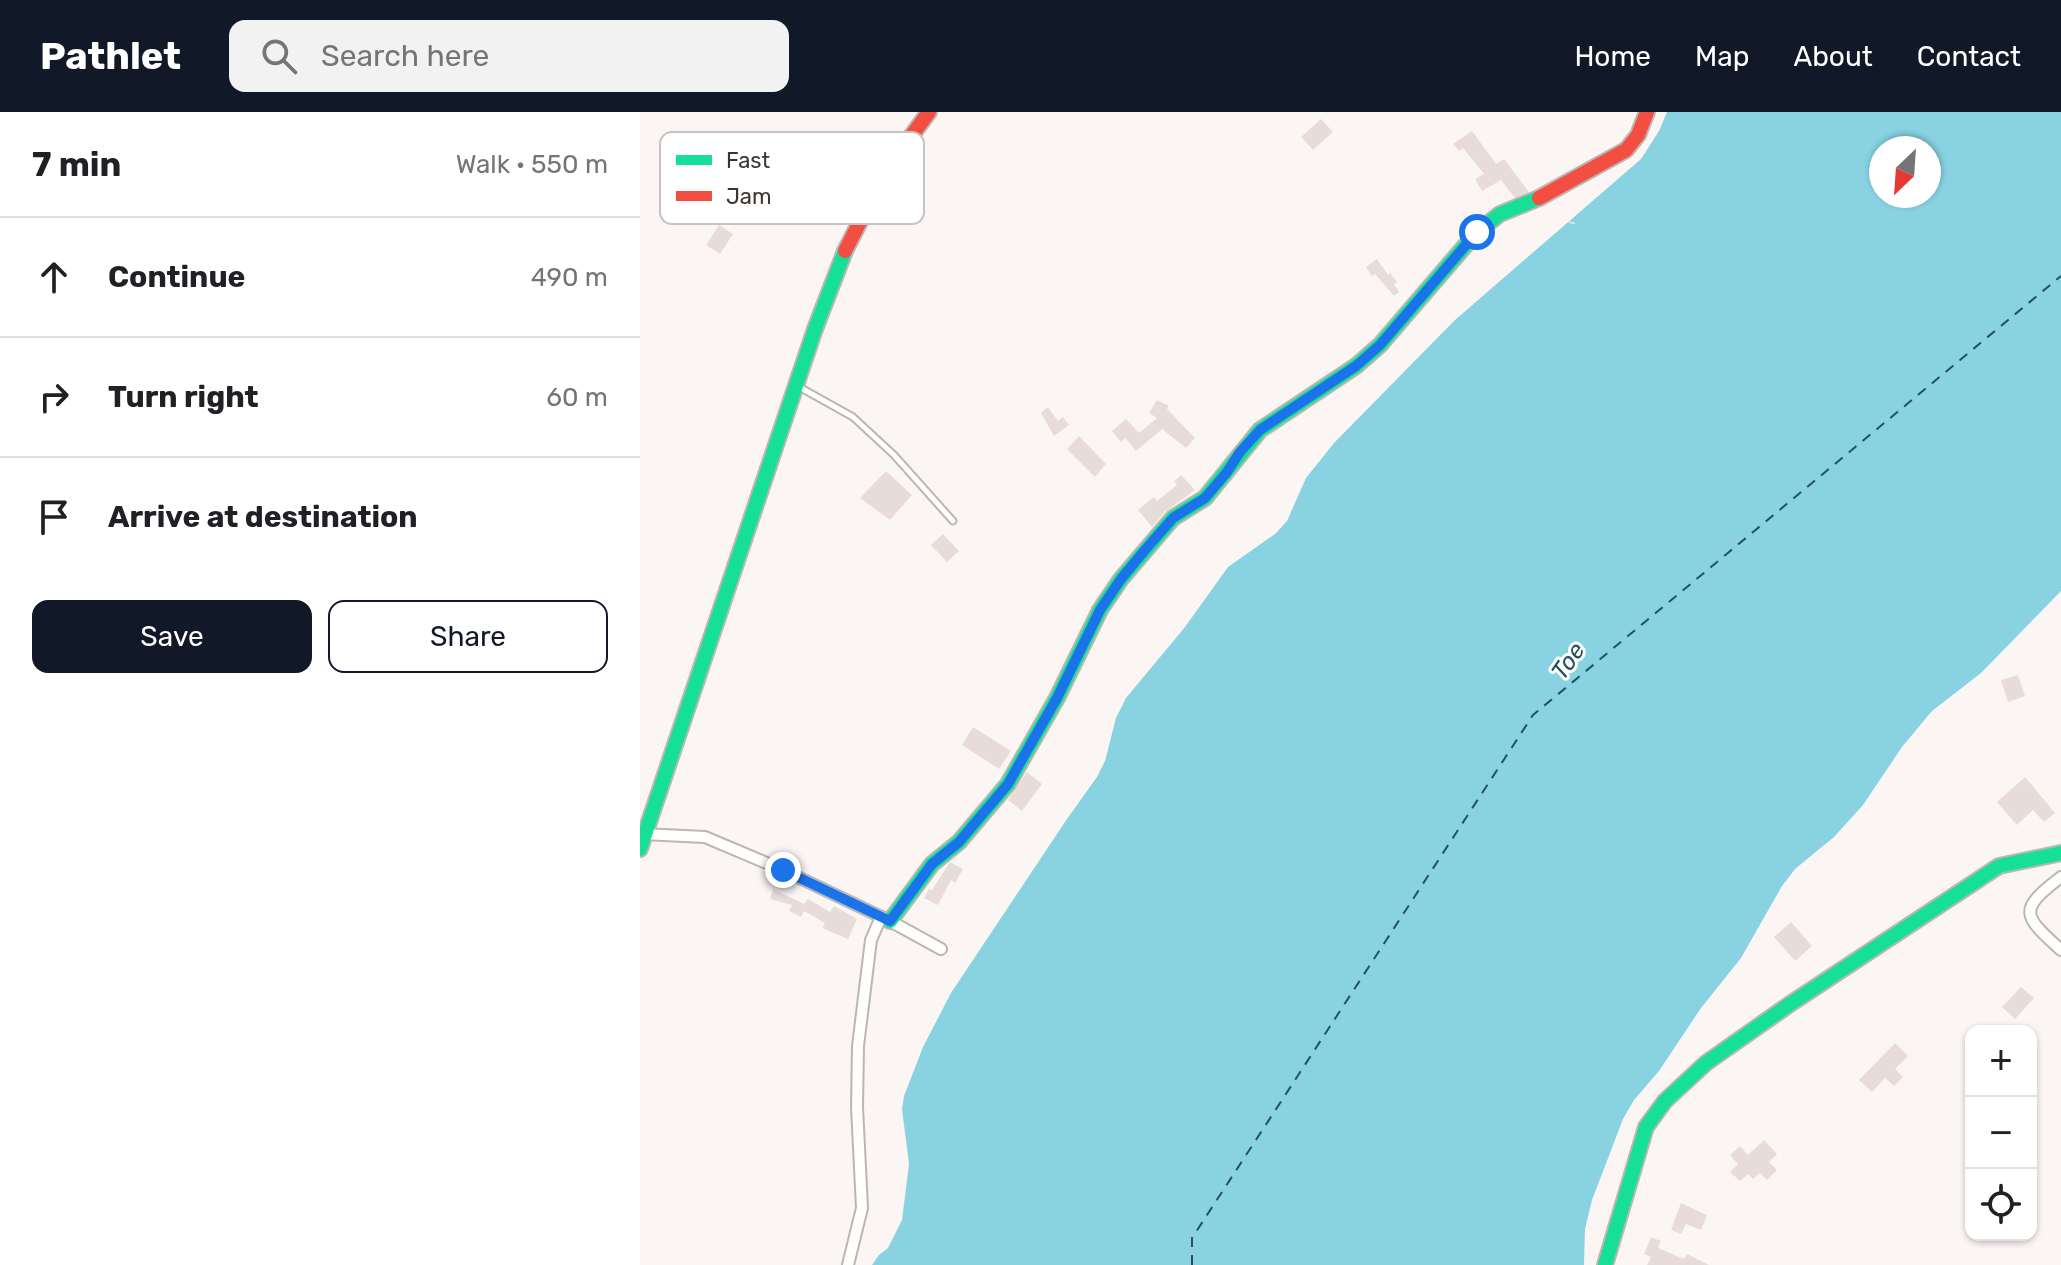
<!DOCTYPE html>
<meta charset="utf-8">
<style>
body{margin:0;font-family:Rubik,sans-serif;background:#f2f2f2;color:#202124}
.controls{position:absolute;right:24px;bottom:24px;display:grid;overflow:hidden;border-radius:16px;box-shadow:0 2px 6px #0004}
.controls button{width:72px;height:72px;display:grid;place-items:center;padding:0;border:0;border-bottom:2px solid #e0e0e0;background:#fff;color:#202124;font:40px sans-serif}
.compass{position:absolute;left:1229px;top:24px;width:72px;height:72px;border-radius:50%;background:#fff;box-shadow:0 2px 6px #0004;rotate:205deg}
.stop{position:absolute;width:24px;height:24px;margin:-18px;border:6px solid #1a73e8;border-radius:50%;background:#fff}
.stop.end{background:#1a73e8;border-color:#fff;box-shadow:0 2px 8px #0008}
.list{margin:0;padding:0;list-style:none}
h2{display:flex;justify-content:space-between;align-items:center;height:104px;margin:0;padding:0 32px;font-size:34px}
h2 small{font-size:26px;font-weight:400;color:#757577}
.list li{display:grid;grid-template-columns:52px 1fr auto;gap:24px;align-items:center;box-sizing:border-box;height:120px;padding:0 32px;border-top:2px solid #e0e0e0}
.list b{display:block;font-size:30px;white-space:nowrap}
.list em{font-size:26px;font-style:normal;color:#757577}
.actions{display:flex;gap:16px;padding:24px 32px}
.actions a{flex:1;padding:18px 0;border:2px solid #111827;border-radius:16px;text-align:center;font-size:28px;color:#111827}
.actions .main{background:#111827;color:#fff}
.icon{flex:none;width:44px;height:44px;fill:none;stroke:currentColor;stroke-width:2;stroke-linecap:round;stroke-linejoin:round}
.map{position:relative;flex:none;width:1421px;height:1153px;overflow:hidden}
header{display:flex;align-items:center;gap:48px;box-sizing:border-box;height:112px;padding:0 40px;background:#111827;color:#fff}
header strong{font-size:38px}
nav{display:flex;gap:44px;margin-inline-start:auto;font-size:28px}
.search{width:560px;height:72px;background:#f2f2f2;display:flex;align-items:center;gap:20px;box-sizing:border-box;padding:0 28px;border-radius:16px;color:#757577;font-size:30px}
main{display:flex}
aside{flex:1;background:#fff}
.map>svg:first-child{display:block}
.water{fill:#88d2e2;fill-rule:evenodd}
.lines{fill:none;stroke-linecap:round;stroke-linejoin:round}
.ferry{stroke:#23525c;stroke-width:2;stroke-dasharray:10 8;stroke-linecap:butt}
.building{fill:#e8dcd9}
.lane-casing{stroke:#bcb6b3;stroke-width:9}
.street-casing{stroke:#bcb6b3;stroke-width:14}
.fast-casing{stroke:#bcb6b3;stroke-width:18}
.jam-casing{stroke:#bcb6b3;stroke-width:18}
.path{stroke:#e0dede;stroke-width:2;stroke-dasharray:6 6;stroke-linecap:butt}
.lane{stroke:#fefefd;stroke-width:5}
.street{stroke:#fefefd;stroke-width:10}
.fast{stroke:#16e098;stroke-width:14}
.jam{stroke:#f24e42;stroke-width:14}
.route{stroke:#1a73e8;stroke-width:10}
.labels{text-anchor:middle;stroke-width:6;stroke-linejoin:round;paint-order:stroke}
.water-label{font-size:24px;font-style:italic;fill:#23525c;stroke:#fff}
.key{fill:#fff;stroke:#c5c2c1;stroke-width:2}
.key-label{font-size:22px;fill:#3d3530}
</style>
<header>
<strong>Pathlet</strong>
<div class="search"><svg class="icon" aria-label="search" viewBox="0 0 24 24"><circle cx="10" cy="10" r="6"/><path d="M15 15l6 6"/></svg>Search here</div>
<nav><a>Home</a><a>Map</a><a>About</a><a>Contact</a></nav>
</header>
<main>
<aside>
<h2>7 min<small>Walk · 550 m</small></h2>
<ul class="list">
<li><svg class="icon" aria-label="ahead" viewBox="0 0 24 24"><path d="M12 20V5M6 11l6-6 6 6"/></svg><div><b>Continue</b></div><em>490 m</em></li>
<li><svg class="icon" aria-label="right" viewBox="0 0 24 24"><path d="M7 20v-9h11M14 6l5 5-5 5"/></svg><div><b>Turn right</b></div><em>60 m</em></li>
<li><svg class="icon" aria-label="arrive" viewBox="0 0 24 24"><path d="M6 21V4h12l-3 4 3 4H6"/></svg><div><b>Arrive at destination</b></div></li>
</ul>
<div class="actions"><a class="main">Save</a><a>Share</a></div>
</aside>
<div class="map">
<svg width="1421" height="1153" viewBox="0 0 1421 1153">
<rect width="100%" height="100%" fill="#fbf6f4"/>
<path class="water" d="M1027 0H1421V479L1341 561 1292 599 1262 635 1223 693 1194 725 1155 757 1142 774 1101 846 1061 896 1019 959 994 988 983 1007 952 1088 945 1117 944 1153H232L239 1143 248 1136 262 1108 269 1052 262 997 264 984 283 935 311 881 427 707 457 665 465 649 476 606 486 586 545 515 588 455 635 422 647 409 666 366 694 331 815 208 1001 47 1019 19ZM1241 36H1289V84H1241Z"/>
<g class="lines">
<path class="ferry" d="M552 1153V1126L893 603 1421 164"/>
</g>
<path class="building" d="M681 7 693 20 673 38 661 25Z
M832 19 856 52 864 47 889 80 875 86 861 68 842 79 835 67 844 62 823 36 819 39 813 32Z
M79 113 93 122 80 142 66 133Z
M737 147 748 163 750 161 757 170 754 172 759 180 754 184 735 162 732 164 726 155Z
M517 288 529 294 527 297 555 326 546 336 522 317 496 339 485 326 481 330 472 319 486 307 499 321 517 306 509 301Z
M408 295 418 309 423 305 429 313 414 324 401 301Z
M439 324 466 352 455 365 427 337Z
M246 359 272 383 250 408 220 386Z
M541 363 555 378 526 399 512 415 498 398 514 385 517 389 537 373 534 369Z
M303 422 319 439 307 450 291 433Z
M1378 563 1385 584 1368 590 1361 568Z
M333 615 371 639 359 657 322 633Z
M387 660 402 672 382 699 368 688Z
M1385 665 1415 701 1404 710 1393 698 1377 713 1357 690Z
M310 750 323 757 315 771 311 768 298 793 284 786 289 777 292 778Z
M133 777 164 792 168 787 190 800 194 794 217 807 208 827 182 816 185 811 164 799 161 805 149 799 152 793 130 787Z
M1151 810 1172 834 1155 849 1134 825Z
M1381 875 1394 886 1375 907 1362 895Z
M1255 931 1268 944 1255 957 1263 965 1254 974 1245 966 1232 980 1219 968Z
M1124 1028 1137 1042 1129 1050 1137 1058 1127 1068 1120 1061 1113 1067 1108 1062 1100 1069 1090 1060 1098 1052 1090 1043 1100 1034 1108 1043Z
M1041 1091 1067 1103 1061 1118 1046 1112 1041 1122 1031 1118Z
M1011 1125 1021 1129 1018 1136 1044 1147 1047 1142 1069 1153H1007L1011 1145 1004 1142Z"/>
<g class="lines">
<g class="lane-casing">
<path id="lane" d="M161 276 213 305 254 343 313 409"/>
</g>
<g class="street-casing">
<path id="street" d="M2 722 65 725 143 758 250 809 301 837
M1421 765C1378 798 1382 803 1421 838
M208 1153 222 1096 217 995 218 934 231 828 241 805"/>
</g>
<g class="fast-casing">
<path id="fast" d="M0 737 175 217 205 139
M250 809 292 752 319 730 368 672 417 586 460 498 481 467 533 406 565 386 620 318 716 254 740 233 837 120 860 102 899 86
M965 1153 1006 1015 1025 989 1066 951 1150 892 1359 754 1421 741"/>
</g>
<g class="jam-casing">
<path id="jam" d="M899 86 986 38 998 23 1007 0
M205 139 247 57 289 0"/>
</g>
<path class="path" d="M929 110 941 113"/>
<use href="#lane" class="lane"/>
<use href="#street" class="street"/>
<use href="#fast" class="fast"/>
<use href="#jam" class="jam"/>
</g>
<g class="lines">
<path class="route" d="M143 758 250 809 292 752 319 730 368 672 417 586 460 498 481 467 505 438 533 406 565 386 587 360 600 340 620 318 716 254 740 233 837 120"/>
</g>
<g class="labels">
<g class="water-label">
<text transform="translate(928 549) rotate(-55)" y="8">Toe</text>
</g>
</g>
<rect x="20" y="20" width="264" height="92" rx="12" class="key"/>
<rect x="36" y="43" width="36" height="10" fill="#16e098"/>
<rect x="36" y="79" width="36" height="10" fill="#f24e42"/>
<g class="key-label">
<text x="86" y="56">Fast</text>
<text x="86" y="92">Jam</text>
</g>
</svg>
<div class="controls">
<button>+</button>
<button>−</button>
<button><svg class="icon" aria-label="locate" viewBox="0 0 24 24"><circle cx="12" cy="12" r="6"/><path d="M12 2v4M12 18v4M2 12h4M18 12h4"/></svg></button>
</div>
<svg class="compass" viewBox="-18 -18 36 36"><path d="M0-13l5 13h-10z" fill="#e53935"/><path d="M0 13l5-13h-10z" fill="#757577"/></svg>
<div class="stop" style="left:837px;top:120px"></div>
<div class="stop end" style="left:143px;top:758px"></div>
</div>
</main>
